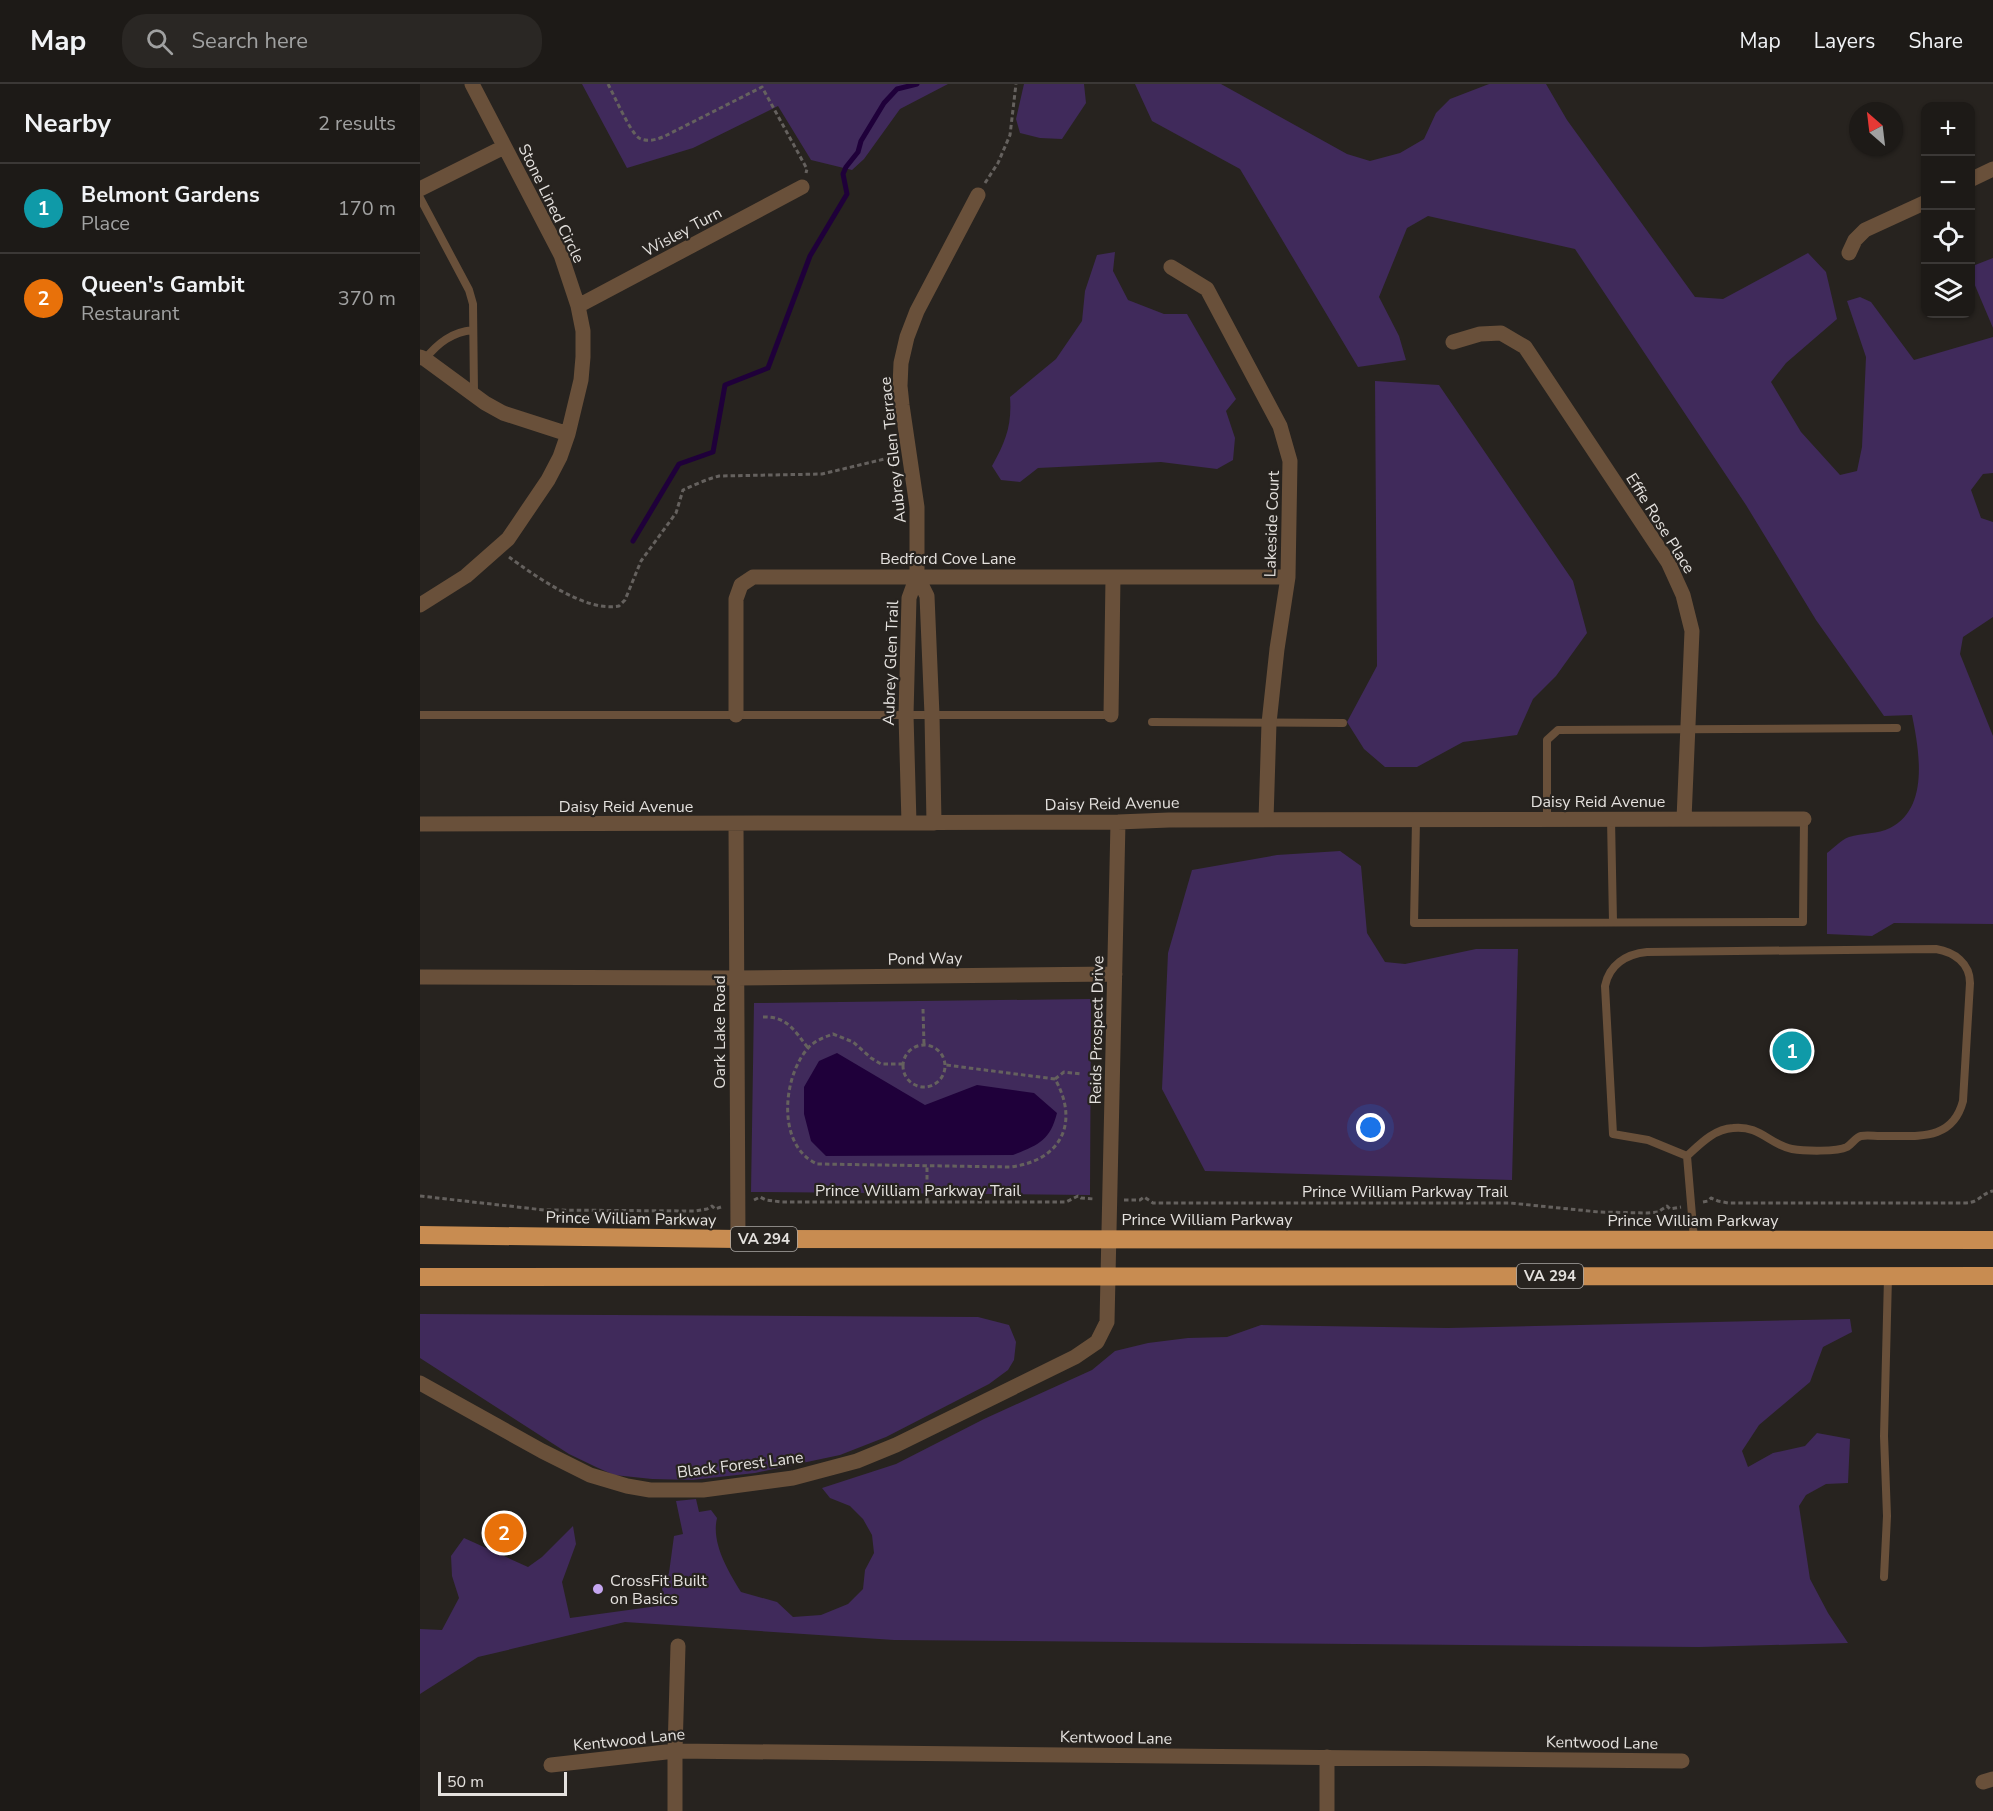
<!DOCTYPE html>
<meta charset="utf-8">
<style>
body{margin:0;font-family:"Nunito Sans",sans-serif;background:#2a2724;color:#f1f3f6}
.controls{position:absolute;right:18px;top:18px;display:grid;overflow:hidden;border-radius:12px;box-shadow:0 2px 4px #0004}
.controls button{width:54px;height:54px;display:grid;place-items:center;padding:0;border:0;border-bottom:2px solid #3b3836;background:#1d1a17;color:#f1f3f6;font:30px sans-serif}
.compass{position:absolute;left:1429px;top:18px;width:54px;height:54px;border-radius:50%;background:#1d1a17;box-shadow:0 2px 4px #0004;rotate:332deg}
.scale{position:absolute;left:18px;bottom:15px;width:129px;box-sizing:border-box;padding-left:6px;border:3px solid #e4e1de;border-top:0;font-size:16px;line-height:21px;white-space:nowrap;color:#e4e1de;-webkit-text-stroke:4px #27231f;paint-order:stroke}
.you{position:absolute;left:951px;top:1044px;width:21px;height:21px;margin:-15px;border:4px solid #fff;border-radius:50%;background:#1a73e8;box-shadow:0 0 0 9px #1a73e833}
.badge{display:grid;place-items:center;width:39px;height:39px;border-radius:50%;background:#ea580c;color:#fff;font-size:20px;font-weight:700}
.pin{position:absolute;translate:-50% -50%;border:3px solid #fff;box-shadow:0 2px 6px #0006}
.list{margin:0;padding:0;list-style:none}
h2{display:flex;justify-content:space-between;align-items:center;height:78px;margin:0;padding:0 24px;font-size:26px}
h2 small{font-size:20px;font-weight:400;color:#a0a1a1}
.list li{display:grid;grid-template-columns:39px 1fr auto;gap:18px;align-items:center;box-sizing:border-box;height:90px;padding:0 24px;border-top:2px solid #3b3836}
.list b{display:block;font-size:22px;white-space:nowrap}
.list p{margin:0;font-size:20px;white-space:nowrap;color:#a0a1a1}
.list em{font-size:20px;font-style:normal;color:#a0a1a1}
.icon{flex:none;width:33px;height:33px;fill:none;stroke:currentColor;stroke-width:2;stroke-linecap:round;stroke-linejoin:round}
.map{position:relative;flex:none;width:1573px;height:1727px;overflow:hidden}
header{display:flex;align-items:center;gap:36px;box-sizing:border-box;height:84px;padding:0 30px;background:#1d1a17;border-bottom:2px solid #3b3836}
header strong{font-size:28px}
nav{display:flex;gap:33px;margin-inline-start:auto;font-size:21px}
.search{width:420px;height:54px;background:#2a2724;display:flex;align-items:center;gap:15px;box-sizing:border-box;padding:0 21px;border-radius:24px;color:#a0a1a1;font-size:22px}
main{display:flex}
aside{flex:1;background:#1d1a17}
.map>svg:first-child{display:block}
.green{fill:#402a5b}
.water{fill:#1f003a}
.lines{fill:none;stroke-linecap:round;stroke-linejoin:round}
.stream{stroke:#1f003a;stroke-width:5}
.path{stroke:#65615e;stroke-width:3;stroke-dasharray:4.5 3;stroke-linecap:butt}
.lane{stroke:#69503a;stroke-width:8}
.street{stroke:#69503a;stroke-width:15}
.highway{stroke:#c88c51;stroke-width:18}
.poi-dot{fill:#c5a6f0;stroke:#27231f;stroke-width:2}
.labels{text-anchor:middle;stroke-width:4.5;stroke-linejoin:round;paint-order:stroke}
.shield{fill:#27231f;stroke:#aba8a5;stroke-width:1.5}
.shield-label{font-size:15px;font-weight:bold;fill:#e4e1de}
.street-label{font-size:16px;fill:#e4e1de;stroke:#27231f}
.poi-label{font-size:16px;fill:#e4e1de;stroke:#27231f;text-anchor:start}
</style>
<header>
<strong>Map</strong>
<div class="search"><svg class="icon" aria-label="search" viewBox="0 0 24 24"><circle cx="10" cy="10" r="6"/><path d="M15 15l6 6"/></svg>Search here</div>
<nav><a>Map</a><a>Layers</a><a>Share</a></nav>
</header>
<main>
<aside>
<h2>Nearby<small>2 results</small></h2>
<ul class="list">
<li><span class="badge" style="background:#0f9aa8">1</span><div><b>Belmont Gardens</b><p>Place</p></div><em>170 m</em></li>
<li><span class="badge" style="background:#e8710a">2</span><div><b>Queen's Gambit</b><p>Restaurant</p></div><em>370 m</em></li>
</ul>
</aside>
<div class="map">
<svg width="1573" height="1727" viewBox="0 0 1573 1727">
<rect width="100%" height="100%" fill="#27231f"/>
<path class="green" d="M162 0H528L480 25 444 75 432 86 391 76 358 22 273 64 207 84Z
M604 0H664L666 19 642 55 620 54 600 49 596 35Z
M715 0H801L927 70 950 77 980 69 1004 55 1016 29 1030 15 1069 0H1126L1147 36 1275 213 1303 215 1388 169 1406 188 1417 235 1366 279 1351 298 1381 348 1420 391 1437 387 1442 363 1446 273 1427 217 1440 213 1451 218 1494 276 1573 253V389L1563 390 1551 406 1561 434 1573 438V533L1543 553 1540 570 1573 652V840L1474 839 1452 852 1407 850V769C1414 764 1421 756 1429 753 1442 749 1458 750 1470 744 1510 724 1499 666 1492 631L1464 632 1396 536 1326 421 1155 165 1008 132 987 144 959 213 979 252 986 276 938 283 820 85 732 37Z
M695 168 693 187 708 216 744 230H767L816 315 806 327 815 354 813 376 797 385 741 378 618 384 600 398 581 396 572 382C586 357 592 341 590 313L636 275 662 237 665 207 677 171Z
M1573 174V244L1551 192 1550 183Z
M955 297 1019 301 1153 497 1167 549 1136 592 1113 615 1097 651 1043 658 997 683H965L944 665 927 638 957 582Z
M920 767 941 782 947 849 965 878 985 880 1056 865H1098L1092 1096 785 1087 742 1005 748 869 772 786 857 771Z
M671 915 670 1111 331 1108 334 919Z
M0 1230 558 1233 589 1241 596 1258 594 1276 588 1286 569 1300 466 1353 420 1371 335 1389 272 1396 232 1395 194 1391 176 1383 149 1370 0 1274Z
M1430 1235 1432 1248 1403 1263 1390 1298 1339 1341 1322 1367 1328 1383 1353 1369 1385 1362 1397 1349 1430 1355 1428 1399 1406 1400 1386 1411 1379 1422 1390 1495 1408 1529 1428 1559 1279 1563 474 1556 205 1538 58 1573 0 1610V1545L22 1546 39 1514 32 1492 31 1472 44 1454 108 1483 122 1473 153 1442 156 1460 142 1498 150 1534 245 1521 242 1504 249 1489 254 1452 263 1450 256 1417 276 1415 279 1428 291 1426 297 1434C291 1459 308 1487 321 1508L357 1518 373 1533 401 1531 428 1520 443 1505 445 1486 454 1469 452 1451 443 1435 430 1422 410 1414 402 1404 476 1380 564 1335 672 1286 695 1267 728 1259 768 1254 807 1253 841 1241 1028 1244Z"/>
<path class="water" d="M417 969 505 1021 557 1001 614 1009 637 1029C630 1057 618 1061 593 1071L406 1072 391 1057 384 1030V1003L399 977Z"/>
<g class="lines">
<path class="stream" d="M213 457 259 380 293 368 305 301 348 284 390 172 427 110 423 90 426 83 438 68 441 57 464 19 477 5 497 0"/>
<path class="path" d="M188 0C194 11 210 48 219 54 228 59 239 55 247 51L342 3 387 85 386 89
M565 99 578 79 590 51 596 0
M89 473C114 491 166 529 199 522L205 516 221 477 256 429 263 406C274 401 287 395 299 392L402 390 473 373
M503 925 504 961
M343 933C367 932 375 947 388 964
M483 982a21 21 0 1 1 42 0a21 21 0 1 1-42 0Z
M483 980H461L451 974 433 958 413 950C405 953 396 956 389 963 365 989 358 1047 385 1072 388 1075 393 1078 397 1080L590 1083C641 1077 660 1039 635 995L526 981
M635 995 644 988 661 990
M0 1112 124 1126 275 1127 287 1125 292 1122 295 1125 301 1123
M334 1116 340 1113 346 1116 362 1118H646L658 1112 661 1114 674 1115
M704 1116H720L724 1113 733 1119H1090L1179 1128 1227 1129 1238 1128 1247 1122 1250 1125 1261 1123
M507 1118V1082
M1283 1118 1288 1117 1291 1114 1298 1117 1308 1119H1546C1560 1118 1562 1109 1573 1107"/>
<path class="lane" d="M0 114 49 206 53 220 54 309
M5 275C18 259 32 248 53 246
M0 631H691
M732 638 923 639
M1127 735V656L1138 646 1477 644
M1191 735 1193 838
M996 736 994 839 1383 838 1384 735
M1516 865C1534 868 1550 879 1550 899L1543 1017C1532 1059 1495 1051 1460 1052 1454 1052 1447 1051 1441 1052 1436 1053 1432 1060 1427 1063 1417 1068 1384 1067 1372 1065 1350 1061 1340 1041 1313 1044 1294 1045 1280 1060 1267 1072L1228 1056 1193 1050 1185 902C1189 881 1206 870 1227 868Z
M1267 1072 1274 1155
M1464 1493 1467 1432 1464 1352 1468 1193"/>
<path class="street" d="M1550 96 1573 85
M0 105 84 63
M1429 169 1435 156 1445 146 1506 118
M751 183 787 205 860 342 870 377 868 493 857 565 849 639 846 736
M158 222 382 103
M1033 258 1060 250 1081 249 1105 263 1248 478 1263 511 1272 547 1264 735
M0 273 5 275 65 319 83 329 148 350
M497 492V423L482 321 480 302 481 279 487 253 497 227 558 111
M0 521 46 492 88 455 128 396 140 373 148 350 161 296 163 273V247L158 222 141 171 52 0
M316 631V515L321 501 333 493H868
M691 631 693 493
M489 739 486 631 489 514 497 492 507 512 512 631 514 739
M0 740 698 738 749 736 1384 735
M316 741 318 1155
M0 893 316 894 695 890
M0 1299 122 1367 170 1391 207 1402 230 1406H283L373 1394 437 1377 476 1361 655 1273 677 1258 687 1238 698 738
M131 1681 255 1667 1262 1677
M1563 1698 1573 1695
M255 1727V1667L258 1562
M907 1727V1673"/>
<path class="highway" d="M0 1151 318 1155 1573 1156
M0 1193 1573 1192"/>
</g>
<circle class="poi-dot" cx="178" cy="1505" r="6"/>
<g class="labels">
<g class="shield">
<rect x="311" y="1143" width="66" height="24" rx="4.5"/>
<rect x="1097" y="1180" width="66" height="24" rx="4.5"/>
</g>
<g class="shield-label">
<text x="344" y="1160">VA 294</text>
<text x="1130" y="1197">VA 294</text>
</g>
<g class="street-label">
<text transform="translate(132 119) rotate(64)" y="6">Stone Lined Circle</text>
<text transform="translate(262 147) rotate(-28)" y="6">Wisley Turn</text>
<text transform="translate(472 366) rotate(-96)" y="6">Aubrey Glen Terrace</text>
<text transform="translate(1241 439) rotate(58)" y="6">Effie Rose Place</text>
<text transform="translate(851 440) rotate(-88)" y="6">Lakeside Court</text>
<text x="528" y="480">Bedford Cove Lane</text>
<text transform="translate(470 579) rotate(-88)" y="6">Aubrey Glen Trail</text>
<text x="1178" y="723">Daisy Reid Avenue</text>
<text transform="translate(692 719) rotate(-1)" y="6">Daisy Reid Avenue</text>
<text x="206" y="728">Daisy Reid Avenue</text>
<text transform="translate(505 874) rotate(-1)" y="6">Pond Way</text>
<text transform="translate(676 946) rotate(-89)" y="6">Reids Prospect Drive</text>
<text transform="translate(299 948) rotate(-90)" y="6">Oark Lake Road</text>
<text x="498" y="1112">Prince William Parkway Trail</text>
<text x="985" y="1113">Prince William Parkway Trail</text>
<text transform="translate(211 1134) rotate(1)" y="6">Prince William Parkway</text>
<text x="787" y="1141">Prince William Parkway</text>
<text x="1273" y="1142">Prince William Parkway</text>
<text transform="translate(320 1380) rotate(-7)" y="6">Black Forest Lane</text>
<text transform="translate(696 1653) rotate(1)" y="6">Kentwood Lane</text>
<text transform="translate(209 1655) rotate(-6)" y="6">Kentwood Lane</text>
<text transform="translate(1182 1658) rotate(1)" y="6">Kentwood Lane</text>
</g>
<g class="poi-label">
<text x="190" y="1502">CrossFit Built<tspan x="190" dy="18">on Basics</tspan></text>
</g>
</g>
</svg>
<div class="controls">
<button>+</button>
<button>−</button>
<button><svg class="icon" aria-label="locate" viewBox="0 0 24 24"><circle cx="12" cy="12" r="6"/><path d="M12 2v4M12 18v4M2 12h4M18 12h4"/></svg></button>
<button><svg class="icon" aria-label="layers" viewBox="0 0 24 24"><path d="M12 4l9 5-9 5-9-5zM3 14l9 5 9-5"/></svg></button>
</div>
<svg class="compass" viewBox="-18 -18 36 36"><path d="M0-13l5 13h-10z" fill="#e53935"/><path d="M0 13l5-13h-10z" fill="#a0a1a1"/></svg>
<div class="scale">50 m</div>
<div class="you"></div>
<div class="pin badge" style="left:1372px;top:967px;background:#0f9aa8">1</div>
<div class="pin badge" style="left:84px;top:1449px;background:#e8710a">2</div>
</div>
</main>
